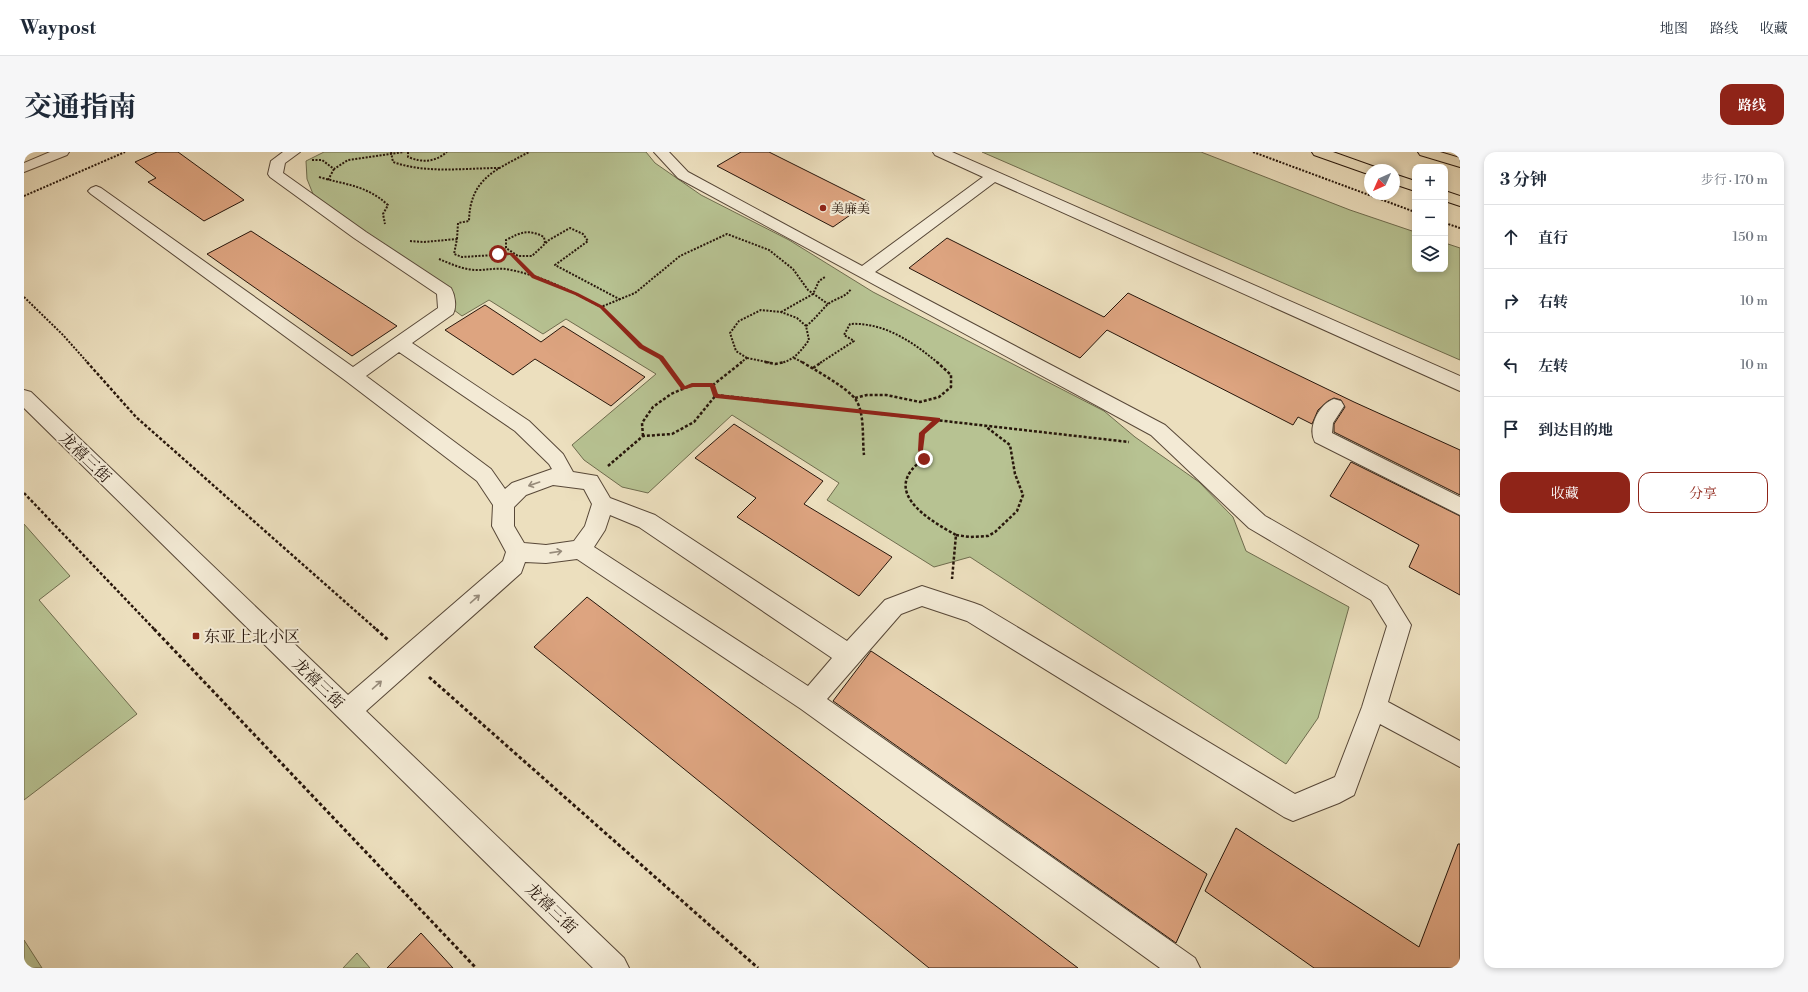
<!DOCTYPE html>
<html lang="zh">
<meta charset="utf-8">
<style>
:root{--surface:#fff;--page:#f6f6f7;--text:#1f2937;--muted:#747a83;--line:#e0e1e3;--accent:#8f2418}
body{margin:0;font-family:"Libre Bodoni","Noto Serif SC",serif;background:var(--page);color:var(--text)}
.controls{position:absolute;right:12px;top:12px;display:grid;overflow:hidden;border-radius:8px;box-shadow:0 2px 6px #0003}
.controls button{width:36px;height:36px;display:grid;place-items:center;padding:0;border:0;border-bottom:1px solid var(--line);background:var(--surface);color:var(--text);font:20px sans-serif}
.compass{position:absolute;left:1340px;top:12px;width:36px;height:36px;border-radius:50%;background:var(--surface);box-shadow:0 2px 6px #0003;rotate:225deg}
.stop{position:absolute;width:12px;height:12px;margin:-9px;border:3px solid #8f2418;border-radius:50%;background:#fff}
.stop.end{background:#8f2418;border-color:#fff;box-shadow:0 1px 4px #0008}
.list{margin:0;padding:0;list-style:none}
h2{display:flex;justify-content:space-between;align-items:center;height:52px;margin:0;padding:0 16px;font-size:17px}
h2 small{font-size:13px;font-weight:400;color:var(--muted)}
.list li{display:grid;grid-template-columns:26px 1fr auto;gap:12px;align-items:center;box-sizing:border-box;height:64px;padding:0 16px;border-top:1px solid var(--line)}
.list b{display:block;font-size:15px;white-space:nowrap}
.list em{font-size:13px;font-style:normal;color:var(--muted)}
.actions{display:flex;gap:8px;padding:12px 16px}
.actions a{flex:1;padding:9px 0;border:1px solid var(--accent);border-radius:12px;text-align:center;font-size:14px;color:var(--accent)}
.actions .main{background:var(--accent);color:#fff}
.icon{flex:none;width:22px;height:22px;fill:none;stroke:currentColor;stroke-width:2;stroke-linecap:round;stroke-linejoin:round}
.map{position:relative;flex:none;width:1436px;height:816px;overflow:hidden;border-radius:12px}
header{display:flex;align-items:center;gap:24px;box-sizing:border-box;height:56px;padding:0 20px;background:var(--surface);border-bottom:1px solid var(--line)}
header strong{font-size:19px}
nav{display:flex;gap:22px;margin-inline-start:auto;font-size:14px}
.intro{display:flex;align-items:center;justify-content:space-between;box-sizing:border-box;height:96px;padding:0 24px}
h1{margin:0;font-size:28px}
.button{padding:10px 18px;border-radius:12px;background:var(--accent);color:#fff;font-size:14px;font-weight:700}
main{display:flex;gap:24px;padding:0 24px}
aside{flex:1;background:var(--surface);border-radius:12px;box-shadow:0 2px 6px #0003}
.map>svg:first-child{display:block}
</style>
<header>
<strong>Waypost</strong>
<nav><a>地图</a><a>路线</a><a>收藏</a></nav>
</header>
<div class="intro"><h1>交通指南</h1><a class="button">路线</a></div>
<main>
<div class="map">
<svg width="1436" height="816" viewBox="0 0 1436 816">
<rect width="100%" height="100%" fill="#ecdfbe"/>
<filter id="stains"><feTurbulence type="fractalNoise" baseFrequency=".005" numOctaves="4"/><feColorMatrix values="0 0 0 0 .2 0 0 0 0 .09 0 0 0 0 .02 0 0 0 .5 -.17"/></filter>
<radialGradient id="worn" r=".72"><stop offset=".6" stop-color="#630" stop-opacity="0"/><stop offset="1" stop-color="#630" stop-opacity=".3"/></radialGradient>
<g fill="#b7c292" stroke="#6f6c4e">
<polygon points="300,0 622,0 631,11 677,43 765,88 849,140 1080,259 1111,285 1175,330 1209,365 1222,399 1325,455 1294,566 1262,612 946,405 910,415 803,348 815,331 708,263 624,341 598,335 560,308 548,293 632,222 542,167 519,182 465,148 438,164 426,155 426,140 325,69 289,42 283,27 282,9"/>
<polygon points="958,0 1177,0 1326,58 1391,80 1391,117 1421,117 1421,91 1436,96 1436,208"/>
<polygon points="0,372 46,424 15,448 113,562 0,648"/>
<polygon points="0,788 18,816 0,816"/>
<polygon points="333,801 346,816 319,816"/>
</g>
<g fill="#dda480" stroke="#27160b">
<polygon points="133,0 154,0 220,48 180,69 124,30 132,26 111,10"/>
<polygon points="717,0 745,0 845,50 809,75 693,14"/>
<polygon points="227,79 373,174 328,204 183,102"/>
<polygon points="923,86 1080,165 1104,141 1330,250 1436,298 1436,343 1310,280 1310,272 1321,255 1317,248 1310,246 1304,249 1294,258 1288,272 1274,265 1269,273 1083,178 1056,206 885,116"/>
<polygon points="461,153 517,190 539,174 621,225 587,254 511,207 489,223 421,178"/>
<polygon points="710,272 799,329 780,352 868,405 835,444 713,365 732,346 671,306"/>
<polygon points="1327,310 1436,364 1436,443 1385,415 1395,393 1306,344"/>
<polygon points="563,445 1054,816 905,816 510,495"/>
<polygon points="847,499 1183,722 1152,791 809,549"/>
<polygon points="1212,676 1395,795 1434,692 1436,692 1436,816 1290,816 1181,739"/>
<polygon points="397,781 429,816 363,816"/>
</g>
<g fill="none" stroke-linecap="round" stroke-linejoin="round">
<g stroke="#584838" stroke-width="2">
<g id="minor">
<polygon points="26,0 45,0 43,3 0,20 0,11"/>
<path d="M259 0H276L261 11 259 21 342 80 427 136C431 143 433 155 429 162L388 191 505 269 539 302 549 320 573 324 586 346 631 363 823 489 861 448 898 434 950 451 958 454 1271 642 1311 625 1338 555 1363 474 1347 448 1225 376 1127 283 654 26 630 0H645L664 20 838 114 959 25 911 3 909 0H928L1436 224V239L971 30 851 120 1141 273 1241 364 1363 434 1387 473 1364 550 1436 589V615L1356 572 1330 643 1315 651 1269 669 1260 665 943 469 898 454 877 462 803 547 1171 806 1176 816H1136L777 557 553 407 522 411 501 410 497 421 342 559 600 806 605 816H569L0 256V238L7 240 324 543 479 409 482 400 468 374 469 353 453 329 322 229 67 42 64 39 67 36 72 34 77 36 329 215 414 156 413 142 330 86 246 25 244 22 247 9ZM375 200 491 279 525 312 528 317 488 331 481 337 467 317 342 224ZM529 333 560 337 568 352 561 374 550 389 522 393 500 391 490 374V355L502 343ZM586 363 615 375 808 506 784 534 570 395 581 378Z"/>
<path d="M1310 247 1317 249 1320 254 1309 271 1308 281 1436 345V363L1291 290C1283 276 1295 252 1310 247Z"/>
</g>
</g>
<g stroke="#27160b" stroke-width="2">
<g id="major">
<polygon points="1288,0 1309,0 1351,15 1353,18 1346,18 1346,22 1341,21 1290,3"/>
<polygon points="1394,0 1416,0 1436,6 1436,15 1396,3"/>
<polygon points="1370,22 1391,29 1391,39 1370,32"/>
<polygon points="1421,39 1436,44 1436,54 1421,49"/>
</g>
</g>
<g stroke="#27160b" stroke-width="2" stroke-dasharray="2 1.5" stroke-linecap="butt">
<path d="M367 0 369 10C403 22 440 16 476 16"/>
<path d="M384 0V5C399 11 411 10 423 0"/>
<polyline points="1229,0 1391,60"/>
<polyline points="288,8 298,8 310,17 324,8 380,0"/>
<path d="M295 25C322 33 342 33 364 53L359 62 361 72"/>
<polyline points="304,28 310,17"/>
<polyline points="0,44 101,0"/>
<polyline points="1421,71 1436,76"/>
<path d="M433 87 434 71 445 69C446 26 472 18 505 0"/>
<polyline points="386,89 400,90 433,87 430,102 438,105 487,102 508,123"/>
<path d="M521 91 520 85C505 77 497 80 482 88V96L494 104H508L525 88 546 76 559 82 564 89 531 113 597 148"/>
<path d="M415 107C427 112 440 118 453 118 465 118 475 115 487 118 518 124 549 140 577 155"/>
<polyline points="0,145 39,183 64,211"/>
<polyline points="757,160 789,142 795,129 801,125"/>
<path d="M782 174C790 168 796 160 803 153 811 146 821 146 827 137"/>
<polyline points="723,206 748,211"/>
<path d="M723 206 712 199 706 181 715 169 737 158 757 160 773 166 782 174 785 188C777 199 770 208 757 211"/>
<polyline points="770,206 780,211"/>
<polyline points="641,211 637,206 617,194 577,155 611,141 656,104 703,82 745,98 769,117 784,138 804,152"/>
<polyline points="716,211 723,206"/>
<path d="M796 211 830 189 820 183 826 172C860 170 889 190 914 211"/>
</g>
<g stroke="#27160b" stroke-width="2.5" stroke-dasharray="3 2" stroke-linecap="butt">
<polyline points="63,210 112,265 353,478"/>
<polyline points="640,210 660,236"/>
<polyline points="741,210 751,212 761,210"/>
<path d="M778 210C791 218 824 236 832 248 841 262 838 286 840 303"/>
<polyline points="789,216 798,210"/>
<polyline points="692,243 1105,290"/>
<polyline points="831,246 843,243 862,243 896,250 915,245 927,235 927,223 913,210"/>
<path d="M913 268 898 281 897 298 900 307C855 338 903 367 932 383L928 427"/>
<polyline points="619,284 618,271 629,255 647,242 668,233 689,233"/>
<polyline points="584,314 619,284 648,282 670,270 692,243 689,233 718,210"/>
<polyline points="0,341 131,478"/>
<polyline points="932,383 946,385 964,384 971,380 993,359 999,343 991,322 986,293 961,274"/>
</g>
<g stroke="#27160b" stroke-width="3" stroke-dasharray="3.5 2.5" stroke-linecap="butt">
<polyline points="130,477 452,816"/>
<polyline points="352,477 364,488"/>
<polyline points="405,525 734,816"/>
</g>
<use href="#minor" fill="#f3ead5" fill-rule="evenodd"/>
<use href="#major" fill="#ecdfbe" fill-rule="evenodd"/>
</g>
<defs><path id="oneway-shaft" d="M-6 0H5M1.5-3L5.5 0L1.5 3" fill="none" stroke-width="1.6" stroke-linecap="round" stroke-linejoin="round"/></defs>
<g stroke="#978b7a">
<use href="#oneway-shaft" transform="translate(510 332) rotate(161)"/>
<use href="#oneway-shaft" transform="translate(532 400) rotate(-8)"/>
<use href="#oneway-shaft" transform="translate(451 447) rotate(-41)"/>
<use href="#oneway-shaft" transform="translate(353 533) rotate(-41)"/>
</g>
<polygon fill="#8f2418" points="474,100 489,101 511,123 554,141 579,154 619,193 639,204 661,234 668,231 688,231 691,233 694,242 916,266 916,269 901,282 899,298 903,307 902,309 898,309 894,298 895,281 908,269 692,246 689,244 686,235 669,235 658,238 635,207 615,196 576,156 551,143 508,126 486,103 472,103"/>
<g fill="#8f2418" stroke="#f3ead5" stroke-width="1.5">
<circle cx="799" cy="56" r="4"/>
<rect x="168" y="480" width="8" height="8" rx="2"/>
</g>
<g text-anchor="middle" stroke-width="4" stroke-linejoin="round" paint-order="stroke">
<g font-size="13" fill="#27160b" stroke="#f3ead5" text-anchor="start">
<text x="807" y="61">美廉美</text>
</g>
<g font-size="16" fill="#27160b" stroke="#f3ead5">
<text transform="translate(62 305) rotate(44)" y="6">龙禧三街</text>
<text transform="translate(295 531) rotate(44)" y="6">龙禧三街</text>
<text transform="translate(528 756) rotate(44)" y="6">龙禧三街</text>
</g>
<g font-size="16" fill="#27160b" stroke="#f3ead5" text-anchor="start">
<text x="180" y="490">东亚上北小区</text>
</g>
</g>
<rect width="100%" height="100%" filter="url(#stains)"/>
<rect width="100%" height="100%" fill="url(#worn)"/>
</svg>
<div class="controls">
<button>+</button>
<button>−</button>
<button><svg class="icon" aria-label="layers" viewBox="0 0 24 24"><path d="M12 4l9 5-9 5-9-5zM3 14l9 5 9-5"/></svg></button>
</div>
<svg class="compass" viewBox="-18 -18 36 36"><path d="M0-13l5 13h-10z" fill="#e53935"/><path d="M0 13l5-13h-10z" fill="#747a83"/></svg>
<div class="stop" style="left:474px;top:102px"></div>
<div class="stop end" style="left:900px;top:307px"></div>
</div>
<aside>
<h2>3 分钟<small>步行 · 170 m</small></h2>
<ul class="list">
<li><svg class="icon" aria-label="ahead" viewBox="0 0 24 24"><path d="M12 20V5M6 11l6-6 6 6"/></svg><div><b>直行</b></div><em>150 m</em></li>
<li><svg class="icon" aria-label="right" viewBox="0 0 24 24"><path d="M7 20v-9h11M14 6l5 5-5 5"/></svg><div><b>右转</b></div><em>10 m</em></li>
<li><svg class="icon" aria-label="left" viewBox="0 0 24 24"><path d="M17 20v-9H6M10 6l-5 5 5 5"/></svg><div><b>左转</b></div><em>10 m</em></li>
<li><svg class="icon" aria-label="arrive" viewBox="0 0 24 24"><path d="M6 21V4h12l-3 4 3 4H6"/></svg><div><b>到达目的地</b></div></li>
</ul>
<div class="actions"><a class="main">收藏</a><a>分享</a></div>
</aside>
</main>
